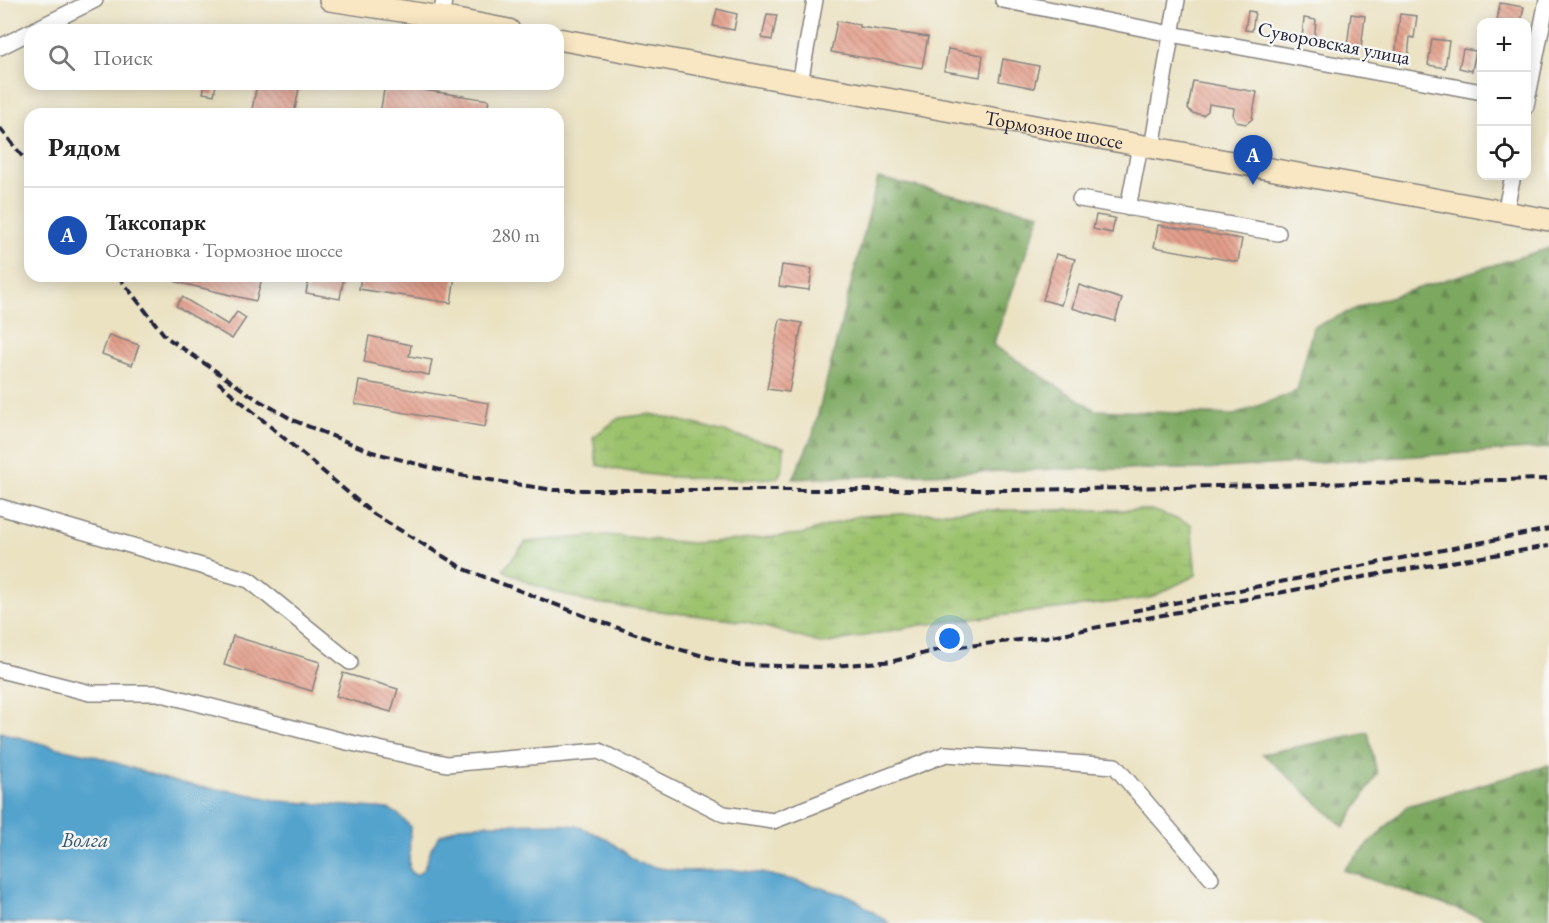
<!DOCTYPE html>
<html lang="ru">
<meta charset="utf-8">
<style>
:root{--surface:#fff;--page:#f6f6f6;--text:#222;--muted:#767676;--line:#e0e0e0;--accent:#d1495b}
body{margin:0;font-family:"EB Garamond",serif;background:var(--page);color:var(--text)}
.controls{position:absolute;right:18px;top:18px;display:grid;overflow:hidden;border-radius:12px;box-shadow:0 3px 15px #0003}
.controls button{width:54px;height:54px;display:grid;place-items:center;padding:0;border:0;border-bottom:2px solid var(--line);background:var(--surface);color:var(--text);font:30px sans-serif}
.you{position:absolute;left:950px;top:639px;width:21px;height:21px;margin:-15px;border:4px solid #fff;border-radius:50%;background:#1a73e8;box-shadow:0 0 0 9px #1a73e833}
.badge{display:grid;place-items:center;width:39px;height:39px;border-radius:50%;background:var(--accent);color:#fff;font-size:20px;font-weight:700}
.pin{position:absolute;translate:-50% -50px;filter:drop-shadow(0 2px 3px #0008)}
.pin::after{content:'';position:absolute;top:32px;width:21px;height:18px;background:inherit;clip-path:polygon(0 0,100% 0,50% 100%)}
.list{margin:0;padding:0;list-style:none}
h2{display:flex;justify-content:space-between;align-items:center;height:78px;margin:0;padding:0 24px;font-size:26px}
h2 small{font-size:20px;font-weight:400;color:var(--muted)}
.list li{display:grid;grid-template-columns:39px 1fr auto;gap:18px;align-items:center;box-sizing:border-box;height:96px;padding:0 24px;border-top:2px solid var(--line)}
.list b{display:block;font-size:22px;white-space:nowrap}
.list p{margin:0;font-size:20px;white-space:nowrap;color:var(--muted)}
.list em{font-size:20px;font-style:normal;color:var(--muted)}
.icon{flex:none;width:33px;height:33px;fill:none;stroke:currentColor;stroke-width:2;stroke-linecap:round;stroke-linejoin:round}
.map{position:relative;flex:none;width:1549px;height:923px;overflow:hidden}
.search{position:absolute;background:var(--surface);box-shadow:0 3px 15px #0003;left:24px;top:24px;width:540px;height:66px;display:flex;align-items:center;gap:15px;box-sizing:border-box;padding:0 21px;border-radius:18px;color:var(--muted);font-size:22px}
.panel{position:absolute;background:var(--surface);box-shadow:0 3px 15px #0003;left:24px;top:108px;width:540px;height:174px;border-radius:18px}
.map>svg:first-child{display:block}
</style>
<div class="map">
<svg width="1549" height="923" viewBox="0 0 1549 923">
<defs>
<pattern id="forest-firs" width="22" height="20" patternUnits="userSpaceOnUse" patternTransform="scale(1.5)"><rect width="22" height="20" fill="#7da860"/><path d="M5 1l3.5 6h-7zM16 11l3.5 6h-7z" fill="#668850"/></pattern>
<pattern id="wetland-marsh" width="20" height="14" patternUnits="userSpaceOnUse" patternTransform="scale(1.5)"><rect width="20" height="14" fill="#9cc26d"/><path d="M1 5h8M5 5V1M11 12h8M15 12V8" fill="none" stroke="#86a65f"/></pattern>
<pattern id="building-back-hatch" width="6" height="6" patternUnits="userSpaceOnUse" patternTransform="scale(1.5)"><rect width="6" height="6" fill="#e49e8a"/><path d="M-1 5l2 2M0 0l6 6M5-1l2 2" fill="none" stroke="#b88072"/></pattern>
</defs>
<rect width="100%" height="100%" fill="#f6f6f2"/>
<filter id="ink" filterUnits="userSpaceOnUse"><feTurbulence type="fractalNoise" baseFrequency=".0167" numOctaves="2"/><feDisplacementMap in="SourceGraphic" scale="12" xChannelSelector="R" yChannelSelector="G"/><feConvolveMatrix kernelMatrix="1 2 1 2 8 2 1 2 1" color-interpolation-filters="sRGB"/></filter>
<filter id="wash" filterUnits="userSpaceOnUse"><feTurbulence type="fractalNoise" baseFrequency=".008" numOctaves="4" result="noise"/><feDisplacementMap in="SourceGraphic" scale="24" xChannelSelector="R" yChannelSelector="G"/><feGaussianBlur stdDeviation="1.35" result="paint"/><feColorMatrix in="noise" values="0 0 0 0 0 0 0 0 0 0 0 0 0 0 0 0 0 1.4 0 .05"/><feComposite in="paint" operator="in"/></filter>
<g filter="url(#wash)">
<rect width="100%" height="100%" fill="#ebe2c2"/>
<g fill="url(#forest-firs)" stroke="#50654e" stroke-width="1.5">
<polygon points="878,178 1040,214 993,345 1095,410 1234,415 1297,391 1313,327 1367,304 1549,248 1549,448 1205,469 1059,469 793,479 813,434"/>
<polygon points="1368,732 1377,774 1344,827 1263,754"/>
<polygon points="1549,765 1549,923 1519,923 1485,919 1343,870 1407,806"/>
</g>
<g fill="url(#wetland-marsh)" stroke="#5f7254" stroke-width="1.5">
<path d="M651 414C696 423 739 437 784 447L783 469 777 478C717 480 655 480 597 465L593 437 619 418Z"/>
<polygon points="988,510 1152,510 1191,524 1196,575 1150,598 921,625 823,644 748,622 587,602 534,585 503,570 526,542 607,535 691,543 740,540 802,534 858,516"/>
</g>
<polygon fill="#52a3cd" stroke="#3a6284" stroke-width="1.5" points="0,732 54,747 92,755 169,780 200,787 233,791 280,801 389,809 398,814 410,826 409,868 413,874 417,875 424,869 432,847 440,835 461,826 490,824 551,823 577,826 589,831 605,838 639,863 660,868 680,871 735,870 761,873 793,880 850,896 889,923 0,923"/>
<g id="blocks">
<g fill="url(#building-back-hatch)">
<polygon points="1500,3 1524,7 1521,22 1497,21"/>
<polygon points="717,9 737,14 734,30 713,26"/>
<polygon points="1248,11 1255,12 1252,31 1245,30"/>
<polygon points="767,14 777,15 772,40 762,38"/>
<polygon points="1351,14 1365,16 1361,49 1347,47"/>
<polygon points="1400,14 1417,16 1414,38 1410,37 1408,58 1395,56"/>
<polygon points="1304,18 1316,20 1314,41 1302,39"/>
<polygon points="837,21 860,25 860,27 928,37 922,68 831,52"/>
<polygon points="1432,39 1449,41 1445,68 1428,65"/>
<polygon points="948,49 983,55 980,77 944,71"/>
<polygon points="1463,49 1476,51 1472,71 1459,68"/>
<polygon points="1003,59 1039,66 1034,88 999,81"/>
<polygon points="1193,81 1257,92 1252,119 1246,124 1237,122 1233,116 1234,108 1209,104 1208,111 1203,115 1192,113 1188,108"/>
<polygon points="205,84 216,84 214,95 203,93"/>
<polygon points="257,84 300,84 294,114 251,114"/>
<polygon points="385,84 489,100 486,114 380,114"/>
<polygon points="1096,215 1115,218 1112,233 1093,229"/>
<polygon points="1158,225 1242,239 1238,262 1154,247"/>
<polygon points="1056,254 1075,259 1061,305 1043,300"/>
<polygon points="782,265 812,269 809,290 779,286"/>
<polygon points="177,276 255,276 262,278 256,301 176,282"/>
<polygon points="309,276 344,276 340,299 306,293"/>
<polygon points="361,276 455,276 451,303 359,289"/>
<polygon points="1079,285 1122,299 1115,321 1072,308"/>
<polygon points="182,297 228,325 237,312 246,318 232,339 176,306"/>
<polygon points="780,319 802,323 789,392 767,389"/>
<polygon points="109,335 139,345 132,365 102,354"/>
<polygon points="369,336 411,345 409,356 432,360 429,375 364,362"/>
<polygon points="359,381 489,403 485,427 355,404"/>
<polygon points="233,636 320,662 312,691 224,665"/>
<polygon points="343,673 398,689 391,712 336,696"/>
</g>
</g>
</g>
<g filter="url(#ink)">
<use href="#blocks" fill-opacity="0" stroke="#86827e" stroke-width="1.5"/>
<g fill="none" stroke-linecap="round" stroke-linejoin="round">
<g stroke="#86827e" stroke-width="18">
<g id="street">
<polyline points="1003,0 1171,34 1482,92"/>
<polyline points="441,17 444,0"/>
<polyline points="34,30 95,0"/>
<polyline points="0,47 30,32"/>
<polyline points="800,83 815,0"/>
<polyline points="1526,106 1547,0"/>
<polyline points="1152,148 1177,0"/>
<polyline points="1080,199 1278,233"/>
<polyline points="1128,208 1140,146"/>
<polyline points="1505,212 1513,176"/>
<polyline points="0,507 249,580 350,662"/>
<polyline points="0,670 90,693 158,693 347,742 447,764 599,751 724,814 773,821 946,754 1115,766 1211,878"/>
</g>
</g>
<g stroke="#86827e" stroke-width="24">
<g id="secondary">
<polyline points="330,0 441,17 509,30"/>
<path id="s1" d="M558 39 1549 220"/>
</g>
</g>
<use href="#street" stroke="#fff" stroke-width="15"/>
<use href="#secondary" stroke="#f9e7c3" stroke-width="21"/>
<g stroke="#22223b" stroke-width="4" stroke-dasharray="9 4.5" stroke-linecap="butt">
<polyline points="0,128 30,166"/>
<polyline points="118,276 166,337 258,400 295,421 372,452 459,475 553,490 1029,490 1549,479"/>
<polyline points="218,382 372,513 464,569 590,618 678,649 737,665 823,667 894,661 941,649 1046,637 1384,573 1549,546"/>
<polyline points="1133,611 1549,529"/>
</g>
</g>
</g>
<g text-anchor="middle" stroke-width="5" stroke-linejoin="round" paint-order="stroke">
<g font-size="20" fill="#22223b" stroke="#f6f6f2">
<text transform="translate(1334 43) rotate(11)" y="7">Суворовская улица</text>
<text dy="7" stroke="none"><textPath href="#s1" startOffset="504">Тормозное шоссе</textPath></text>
</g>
<g font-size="21" font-style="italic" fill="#355675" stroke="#f6f6f2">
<text x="85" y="847">Волга</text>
</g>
</g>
</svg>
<div class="controls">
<button>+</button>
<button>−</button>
<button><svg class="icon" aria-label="locate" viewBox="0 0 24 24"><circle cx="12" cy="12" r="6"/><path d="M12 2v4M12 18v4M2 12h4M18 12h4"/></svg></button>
</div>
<div class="you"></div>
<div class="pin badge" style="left:1253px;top:185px;background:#1a4fb4">A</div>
<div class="search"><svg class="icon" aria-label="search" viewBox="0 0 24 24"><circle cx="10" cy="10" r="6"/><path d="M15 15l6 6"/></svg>Поиск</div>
<section class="panel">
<h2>Рядом<small></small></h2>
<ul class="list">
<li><span class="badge" style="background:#1a4fb4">A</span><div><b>Таксопарк</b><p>Остановка · Тормозное шоссе</p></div><em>280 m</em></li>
</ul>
</section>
</div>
